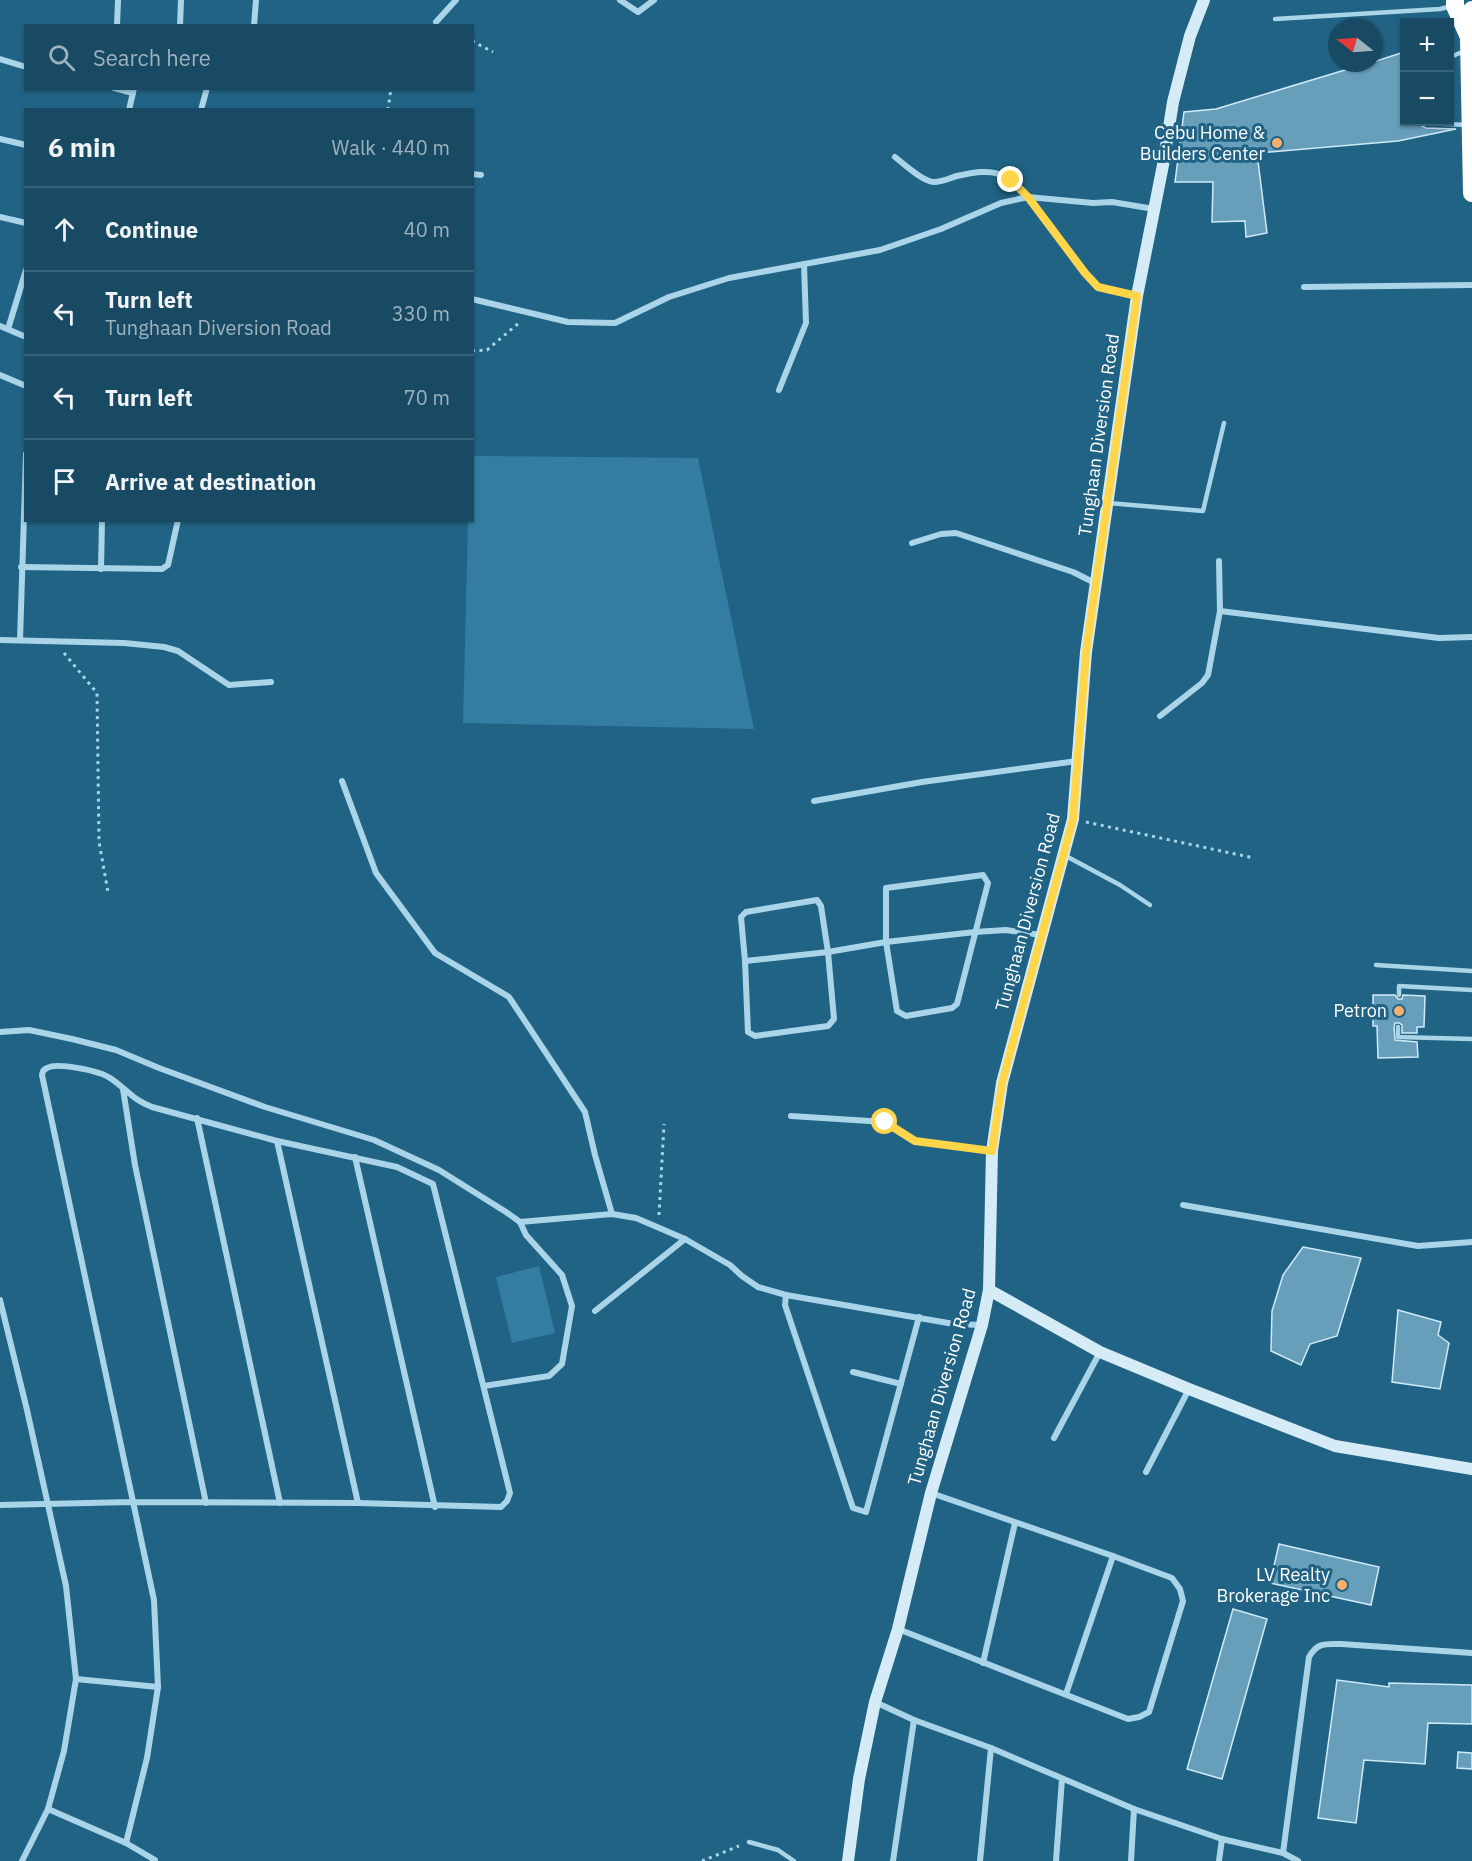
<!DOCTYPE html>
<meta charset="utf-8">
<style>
:root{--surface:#194a64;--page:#22516a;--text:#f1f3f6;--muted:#9fb3bf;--line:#376278}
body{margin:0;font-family:"IBM Plex Sans",sans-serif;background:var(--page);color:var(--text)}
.controls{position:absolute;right:18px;top:18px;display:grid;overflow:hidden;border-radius:0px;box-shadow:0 2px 4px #0004}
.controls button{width:54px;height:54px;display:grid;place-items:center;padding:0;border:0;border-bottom:2px solid var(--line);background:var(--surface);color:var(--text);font:30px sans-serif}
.compass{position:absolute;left:1328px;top:18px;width:54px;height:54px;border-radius:50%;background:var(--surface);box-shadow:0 2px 4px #0004;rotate:287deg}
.stop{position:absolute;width:18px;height:18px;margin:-14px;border:4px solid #ffd54a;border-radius:50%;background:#fff}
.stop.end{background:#ffd54a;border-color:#fff;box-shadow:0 2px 6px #0008}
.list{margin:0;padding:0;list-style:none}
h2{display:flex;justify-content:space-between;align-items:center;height:78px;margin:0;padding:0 24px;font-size:26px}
h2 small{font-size:20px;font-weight:400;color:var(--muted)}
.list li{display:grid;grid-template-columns:39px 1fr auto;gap:18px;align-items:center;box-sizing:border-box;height:84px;padding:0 24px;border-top:2px solid var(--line)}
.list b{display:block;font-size:22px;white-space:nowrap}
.list p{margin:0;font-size:20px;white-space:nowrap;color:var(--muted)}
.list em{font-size:20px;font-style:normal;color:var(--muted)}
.icon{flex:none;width:33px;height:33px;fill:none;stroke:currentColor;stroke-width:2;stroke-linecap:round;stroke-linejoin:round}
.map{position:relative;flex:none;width:1472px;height:1861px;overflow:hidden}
.search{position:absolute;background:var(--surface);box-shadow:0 2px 4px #0004;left:24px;top:24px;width:450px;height:66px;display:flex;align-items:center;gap:15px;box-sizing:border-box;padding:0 21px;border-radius:0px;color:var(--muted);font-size:22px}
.panel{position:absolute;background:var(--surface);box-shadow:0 2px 4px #0004;left:24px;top:108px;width:450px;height:414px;border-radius:0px}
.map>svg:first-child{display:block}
</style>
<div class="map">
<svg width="1472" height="1861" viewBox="0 0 1472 1861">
<rect width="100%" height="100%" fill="#216385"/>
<g fill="#327da1">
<polygon points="473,456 698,458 754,729 463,723 468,521 472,520"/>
<polygon points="539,1266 555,1333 512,1343 496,1277"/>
</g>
<g fill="#679fbb" stroke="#cfeaf7" stroke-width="1.5">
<polygon points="1404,52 1404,122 1422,122 1422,126 1426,128 1456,129 1398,141 1257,153 1267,233 1246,237 1245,221 1212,222 1213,182 1175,182 1184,112 1216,109 1368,63 1373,63 1373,62"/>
<polygon points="1373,995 1395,995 1398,999 1402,999 1403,995 1425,996 1424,1027 1417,1027 1417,1033 1402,1033 1402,1025 1399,1023 1395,1023 1394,1027 1395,1040 1417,1042 1418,1057 1378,1058 1377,1026 1373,1026"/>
<polygon points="1303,1247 1361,1258 1337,1336 1310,1344 1301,1365 1271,1351 1272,1311 1283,1275"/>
<polygon points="1398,1310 1441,1322 1438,1335 1449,1343 1440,1389 1392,1382"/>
<polygon points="1279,1544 1379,1567 1371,1605 1270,1583"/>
<polygon points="1233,1609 1267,1619 1222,1779 1187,1769"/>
<polygon points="1337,1680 1389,1687 1389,1683 1472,1685 1472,1724 1428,1723 1425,1764 1364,1760 1356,1823 1318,1818"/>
<polygon points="1458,1752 1472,1753 1472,1769 1457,1768"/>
</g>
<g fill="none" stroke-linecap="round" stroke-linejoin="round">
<g stroke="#aad5e9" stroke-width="3" stroke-dasharray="3 4.5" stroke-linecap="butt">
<polyline points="472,41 493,52"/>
<polyline points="388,110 391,88"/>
<polyline points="1037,209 1085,273 1098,287 1124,293"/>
<polyline points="472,351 487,350 520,322"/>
<polyline points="64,653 97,693 99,842 108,892"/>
<polyline points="1086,822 1254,858"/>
<polyline points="659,1215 664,1124"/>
<polyline points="702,1861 739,1846"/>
</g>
<g stroke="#aad5e9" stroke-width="4.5">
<polyline points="1275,19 1440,9 1452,6"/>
<polyline points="1450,57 1465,51"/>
<polyline points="1426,122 1426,123 1467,125"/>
<polyline points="1108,503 1203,511 1224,423"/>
<polyline points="1064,855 1120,885 1150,905"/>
<polyline points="1376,965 1472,971"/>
<polyline points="1399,995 1399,986 1472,990"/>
<polyline points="1398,1027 1398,1037 1472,1039"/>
<polyline points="749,1842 778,1850 794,1861"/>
</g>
<g stroke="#aad5e9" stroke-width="6">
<polyline points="620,0 638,12 654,0"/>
<polyline points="436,22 456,0"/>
<polyline points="117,26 118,0"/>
<polyline points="180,26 181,0"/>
<polyline points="254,26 256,0"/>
<polyline points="0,59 26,67"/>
<polyline points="114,88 133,93"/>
<polyline points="129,110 134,88"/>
<polyline points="201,110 207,88"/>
<polyline points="0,139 26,145"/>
<path d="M895 157C904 164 923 182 934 182 942 182 950 178 957 176 995 168 1001 170 1028 197"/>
<polyline points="472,174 481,175"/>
<polyline points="0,217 26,223"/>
<polyline points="1304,287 1472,285"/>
<polyline points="472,299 568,322 615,323 669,297 729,278 880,250 941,229 1001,203 1028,197 1093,203 1112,202 1154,209"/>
<polyline points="0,326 26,337"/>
<polyline points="8,329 26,270"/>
<polyline points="0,375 26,386"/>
<polyline points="779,390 806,323 804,264"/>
<polyline points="912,543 941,534 956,533 1073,572 1095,583"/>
<polyline points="21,567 162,569 168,565 178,520"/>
<polyline points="101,569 102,520"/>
<polyline points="1220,611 1439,638 1472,637"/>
<polyline points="0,640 124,643 164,647 178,651 229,685 271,682"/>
<polyline points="20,640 26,454"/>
<polyline points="1160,716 1202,683 1208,675 1220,611 1219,561"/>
<polyline points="342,781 376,873 435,953 509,997 585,1112 595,1155 612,1214"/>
<polyline points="814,801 922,782 1077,761"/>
<polygon points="983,875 988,883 957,1004 952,1008 906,1016 897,1011 886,942 886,888"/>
<polygon points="817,900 821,906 828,952 834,1019 828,1026 755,1036 748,1032 745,961 741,917 746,912"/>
<polyline points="745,961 828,952 886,942 975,932 1006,930 1041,935"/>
<polyline points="0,1032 29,1030 72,1039 116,1050 159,1068 265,1107 374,1140 439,1170 506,1212 520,1222 612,1214 636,1218 685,1239 730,1265 742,1276 758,1287 786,1295 954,1324 981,1325"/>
<polyline points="123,1089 135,1165 206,1503"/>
<polyline points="791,1116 885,1122 915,1141 991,1151"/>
<polyline points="197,1118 280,1503"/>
<polyline points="277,1141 358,1503"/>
<polyline points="355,1157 435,1507"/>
<polyline points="1183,1205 1418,1246 1472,1242"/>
<polyline points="786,1295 785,1305 853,1508 866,1512 919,1317"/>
<polyline points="0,1300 27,1410 66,1586 76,1679 64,1751 48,1809 22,1861"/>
<polyline points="595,1311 685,1239"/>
<polyline points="853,1372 901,1384"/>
<polyline points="484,1386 549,1376 562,1364 572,1306 562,1275 526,1235 520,1222"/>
<polyline points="1054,1438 1100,1352"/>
<polyline points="1146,1472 1189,1389"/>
<path d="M0 1505 132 1502 358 1503 501 1507 507 1501 510 1493 433 1184 397 1167 277 1141 152 1107C131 1099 127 1089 110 1078 100 1071 57 1062 47 1068 43 1070 43 1071 42 1075L154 1600 158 1687 147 1758 126 1843"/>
<polyline points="898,1629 1128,1719 1139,1717 1149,1712 1183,1601 1180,1589 1172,1578 1113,1556 931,1493"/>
<polyline points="983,1663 1015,1523"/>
<polyline points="76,1679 158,1687"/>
<polyline points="1066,1694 1113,1556"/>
<polyline points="875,1702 914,1720 991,1748 1134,1809 1222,1839 1283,1853 1298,1861"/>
<polyline points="48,1809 126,1843 155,1860"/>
<path d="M1283 1853 1309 1657C1318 1642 1325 1644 1341 1644L1472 1653"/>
<polyline points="893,1861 914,1720"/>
<polyline points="980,1861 991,1748"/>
<polyline points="1056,1861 1062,1779"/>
<polyline points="1131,1861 1134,1809"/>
<polyline points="1219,1861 1222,1839"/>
</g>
<g stroke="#d5ecf7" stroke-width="12">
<polyline points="989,1290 1100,1352 1189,1389 1335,1446 1472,1469"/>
<polyline points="848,1861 859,1779 875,1702 898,1629 931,1493 982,1325 989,1290 992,1151 1002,1083 1073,819 1086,652 1137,296 1163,165 1173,102 1190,36 1204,0"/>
</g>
<g stroke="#fff" stroke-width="18">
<polyline points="1455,0 1455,6 1469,37"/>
<polyline points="1472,10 1469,39 1472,193"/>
</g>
</g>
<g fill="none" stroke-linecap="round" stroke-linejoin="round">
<polyline stroke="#ffd54a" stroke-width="8" points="885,1122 915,1141 992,1151 1002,1083 1073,819 1086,652 1137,296 1098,287 1085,273 1028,197 1011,180"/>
</g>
<g fill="#f6af6c" stroke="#216385" stroke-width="2">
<circle cx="1277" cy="143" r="6"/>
<circle cx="1399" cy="1011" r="6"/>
<circle cx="1342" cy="1585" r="6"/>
</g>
<g text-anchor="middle" stroke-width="6" stroke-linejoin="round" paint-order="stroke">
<g font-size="18" fill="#fff" stroke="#216385" text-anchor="end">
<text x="1265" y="139">Cebu Home &amp;<tspan x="1265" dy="21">Builders Center</tspan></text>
<text x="1387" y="1017">Petron</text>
<text x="1330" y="1581">LV Realty<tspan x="1330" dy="21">Brokerage Inc</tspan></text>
</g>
<g font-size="18" fill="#fff" stroke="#216385">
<text transform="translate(1099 435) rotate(-82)" y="6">Tunghaan Diversion Road</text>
<text transform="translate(1028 912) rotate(-75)" y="6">Tunghaan Diversion Road</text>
<text transform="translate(942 1387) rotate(-74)" y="6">Tunghaan Diversion Road</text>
</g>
</g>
</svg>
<div class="controls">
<button>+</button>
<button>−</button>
</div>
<svg class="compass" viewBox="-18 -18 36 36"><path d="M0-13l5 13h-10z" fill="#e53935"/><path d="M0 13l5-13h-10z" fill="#9fb3bf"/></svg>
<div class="stop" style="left:885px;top:1122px"></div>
<div class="stop end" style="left:1011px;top:180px"></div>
<div class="search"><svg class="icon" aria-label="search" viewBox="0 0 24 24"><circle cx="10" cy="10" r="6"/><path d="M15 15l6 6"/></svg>Search here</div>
<section class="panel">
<h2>6 min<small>Walk · 440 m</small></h2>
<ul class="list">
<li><svg class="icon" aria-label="ahead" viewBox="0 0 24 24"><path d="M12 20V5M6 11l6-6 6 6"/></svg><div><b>Continue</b></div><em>40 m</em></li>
<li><svg class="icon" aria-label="left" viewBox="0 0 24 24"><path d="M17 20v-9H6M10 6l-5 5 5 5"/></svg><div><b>Turn left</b><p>Tunghaan Diversion Road</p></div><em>330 m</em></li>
<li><svg class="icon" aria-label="left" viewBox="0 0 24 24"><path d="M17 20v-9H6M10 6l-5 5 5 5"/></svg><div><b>Turn left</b></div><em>70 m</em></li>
<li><svg class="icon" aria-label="arrive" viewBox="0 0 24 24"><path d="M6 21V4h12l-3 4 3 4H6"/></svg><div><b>Arrive at destination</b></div></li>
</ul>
</section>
</div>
